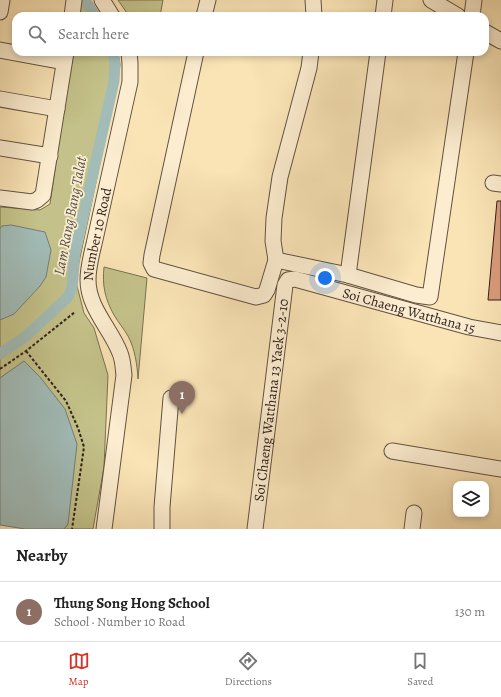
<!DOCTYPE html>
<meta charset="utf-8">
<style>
:root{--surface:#fff;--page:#f2f2f2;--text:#222;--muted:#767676;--line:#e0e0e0;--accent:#d93025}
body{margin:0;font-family:Alegreya,serif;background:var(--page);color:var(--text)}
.controls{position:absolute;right:12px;bottom:12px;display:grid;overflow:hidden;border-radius:8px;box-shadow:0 2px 6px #0003}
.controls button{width:36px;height:36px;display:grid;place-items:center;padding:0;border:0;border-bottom:1px solid var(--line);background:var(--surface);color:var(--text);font:20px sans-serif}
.you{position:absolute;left:325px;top:278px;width:14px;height:14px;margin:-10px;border:3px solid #fff;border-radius:50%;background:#1a73e8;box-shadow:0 0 0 6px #1a73e833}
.badge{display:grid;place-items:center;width:26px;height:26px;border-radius:50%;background:var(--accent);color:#fff;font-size:13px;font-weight:700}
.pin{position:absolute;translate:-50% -33px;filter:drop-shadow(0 1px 2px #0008)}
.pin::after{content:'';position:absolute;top:21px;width:14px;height:12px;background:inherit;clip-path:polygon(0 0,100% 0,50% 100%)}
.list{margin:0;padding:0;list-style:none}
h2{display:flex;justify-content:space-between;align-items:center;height:52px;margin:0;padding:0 16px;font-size:17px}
h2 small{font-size:13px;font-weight:400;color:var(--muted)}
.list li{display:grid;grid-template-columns:26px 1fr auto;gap:12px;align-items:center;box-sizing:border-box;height:60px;padding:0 16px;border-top:1px solid var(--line)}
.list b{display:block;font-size:15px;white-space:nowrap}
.list p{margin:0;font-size:13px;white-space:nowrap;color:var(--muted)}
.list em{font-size:13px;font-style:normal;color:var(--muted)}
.icon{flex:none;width:22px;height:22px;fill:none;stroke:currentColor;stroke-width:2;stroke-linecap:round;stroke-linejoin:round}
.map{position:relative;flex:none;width:501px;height:529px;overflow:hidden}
.search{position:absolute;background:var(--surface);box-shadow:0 2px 6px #0003;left:12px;right:12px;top:12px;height:44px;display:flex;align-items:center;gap:10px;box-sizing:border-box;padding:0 14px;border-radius:12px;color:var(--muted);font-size:15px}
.sheet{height:112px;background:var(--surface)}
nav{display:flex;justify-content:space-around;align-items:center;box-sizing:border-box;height:56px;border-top:1px solid var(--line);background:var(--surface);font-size:11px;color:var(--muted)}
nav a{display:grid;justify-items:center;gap:2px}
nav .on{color:var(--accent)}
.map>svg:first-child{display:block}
</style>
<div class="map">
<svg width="501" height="529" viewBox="0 0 501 529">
<rect width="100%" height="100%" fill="#fae4b6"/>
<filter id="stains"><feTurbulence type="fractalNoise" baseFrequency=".005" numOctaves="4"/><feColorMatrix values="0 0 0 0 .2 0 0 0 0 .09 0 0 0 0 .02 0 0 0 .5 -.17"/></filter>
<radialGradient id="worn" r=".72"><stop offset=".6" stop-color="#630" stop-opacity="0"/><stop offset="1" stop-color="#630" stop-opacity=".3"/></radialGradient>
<g fill="#c4c28a" stroke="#797253">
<polygon points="78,0 87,0 98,16 77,16"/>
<polygon points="118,0 163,0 160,16 129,16"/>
<polygon points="72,52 118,52 120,65 118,78 77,272 77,286 84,313 94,328 108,375 104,467 93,529 64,529 68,524 24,362 0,378 0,207 40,210 50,204"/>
<path d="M104 267 147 278 138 379C137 364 135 349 128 336 124 329 118 322 114 315 105 299 102 285 104 267Z"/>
</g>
<g fill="#a2bcb8" stroke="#747e7a">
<polygon points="11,225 45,232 51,250 46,277 40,286 14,314 0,320 0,228 2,226"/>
<polygon points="24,361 40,377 65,409 77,444 68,524 64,529 25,529 0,525 0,378"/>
</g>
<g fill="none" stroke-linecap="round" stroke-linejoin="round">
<g stroke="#a2bcb8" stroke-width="11">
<polyline points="85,0 95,16"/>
<polyline points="0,354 25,337 68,297 72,288 75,253 114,81 115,63 113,52"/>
</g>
</g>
<polygon fill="#da9c7c" stroke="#2e211c" points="497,201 501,201 501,300 488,300"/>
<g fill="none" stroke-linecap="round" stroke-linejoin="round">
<g stroke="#615242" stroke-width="17">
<g id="minor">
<polyline points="102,0 112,16"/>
<polyline points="313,0 314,16"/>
<polyline points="431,0 458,16"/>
<polyline points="0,12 2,0"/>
<polyline points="72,16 74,0"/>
<polyline points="204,16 208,0"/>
<polyline points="383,16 385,0"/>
<polyline points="472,16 474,0"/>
<polyline points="485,32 501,41"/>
<polyline points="0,50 64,62"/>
<polyline points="196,52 152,255 151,263 154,269 256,297 264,295 267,290 276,260 273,241 274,218 280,177 309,68 311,52"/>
<polyline points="0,99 57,109"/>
<polyline points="0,148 50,156"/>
<polyline points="493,183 501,184"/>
<polyline points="0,198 32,202 37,200 43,195 66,52"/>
<polyline points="276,260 348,275 416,295 430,297 466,52"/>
<polyline points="348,275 378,52"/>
<polyline points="392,451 501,469"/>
<path id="s1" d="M104 529 124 375C123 368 123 360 120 353 111 329 88 308 88 280 88 268 91 256 94 244L130 82V63L129 52"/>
<polyline points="162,529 162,507 171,398"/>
<path id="s2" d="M255 529 285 285 288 280 295 279 469 327 501 333"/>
<polyline points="412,529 414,513"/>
</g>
</g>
<g stroke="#2e211c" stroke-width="2" stroke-dasharray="3 2" stroke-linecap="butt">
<polyline points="26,351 66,401 78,428 84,447 72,529"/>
<polyline points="0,369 26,351 75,312"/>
</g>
<use href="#minor" stroke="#fcedd0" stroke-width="15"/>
</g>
<g text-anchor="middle" stroke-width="3.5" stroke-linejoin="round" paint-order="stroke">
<g font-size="14" fill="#2e211c" stroke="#fcedd0">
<text dy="5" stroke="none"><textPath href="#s1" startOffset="305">Number 10 Road</textPath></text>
<text dy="5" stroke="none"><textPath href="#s2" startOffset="377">Soi Chaeng Watthana 15</textPath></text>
<text dy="5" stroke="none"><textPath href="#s2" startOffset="130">Soi Chaeng Watthana 13 Yaek 3-2-10</textPath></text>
</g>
<g font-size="15" font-style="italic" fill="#51504b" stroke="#fcedd0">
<text transform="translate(70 216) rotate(-79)" y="5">Lam Rang Bang Talat</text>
</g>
</g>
<rect width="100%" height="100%" filter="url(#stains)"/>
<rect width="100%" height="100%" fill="url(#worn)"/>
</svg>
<div class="controls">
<button><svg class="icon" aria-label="layers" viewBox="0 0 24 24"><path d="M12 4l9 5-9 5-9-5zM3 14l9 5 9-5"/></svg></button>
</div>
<div class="you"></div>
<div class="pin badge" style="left:182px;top:414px;background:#8d6e63">1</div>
<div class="search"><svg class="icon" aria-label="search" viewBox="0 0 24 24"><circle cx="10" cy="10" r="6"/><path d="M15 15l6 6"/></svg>Search here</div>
</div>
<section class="sheet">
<h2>Nearby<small></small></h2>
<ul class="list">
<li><span class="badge" style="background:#8d6e63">1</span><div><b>Thung Song Hong School</b><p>School · Number 10 Road</p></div><em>130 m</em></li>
</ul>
</section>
<nav>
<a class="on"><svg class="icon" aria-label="map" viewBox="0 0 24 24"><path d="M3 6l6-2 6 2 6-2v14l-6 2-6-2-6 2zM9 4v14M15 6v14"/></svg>Map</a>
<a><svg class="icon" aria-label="directions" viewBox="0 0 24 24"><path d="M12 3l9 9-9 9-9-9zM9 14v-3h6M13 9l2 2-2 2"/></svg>Directions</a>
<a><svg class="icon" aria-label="saved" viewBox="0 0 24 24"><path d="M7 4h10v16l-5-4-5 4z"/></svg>Saved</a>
</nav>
